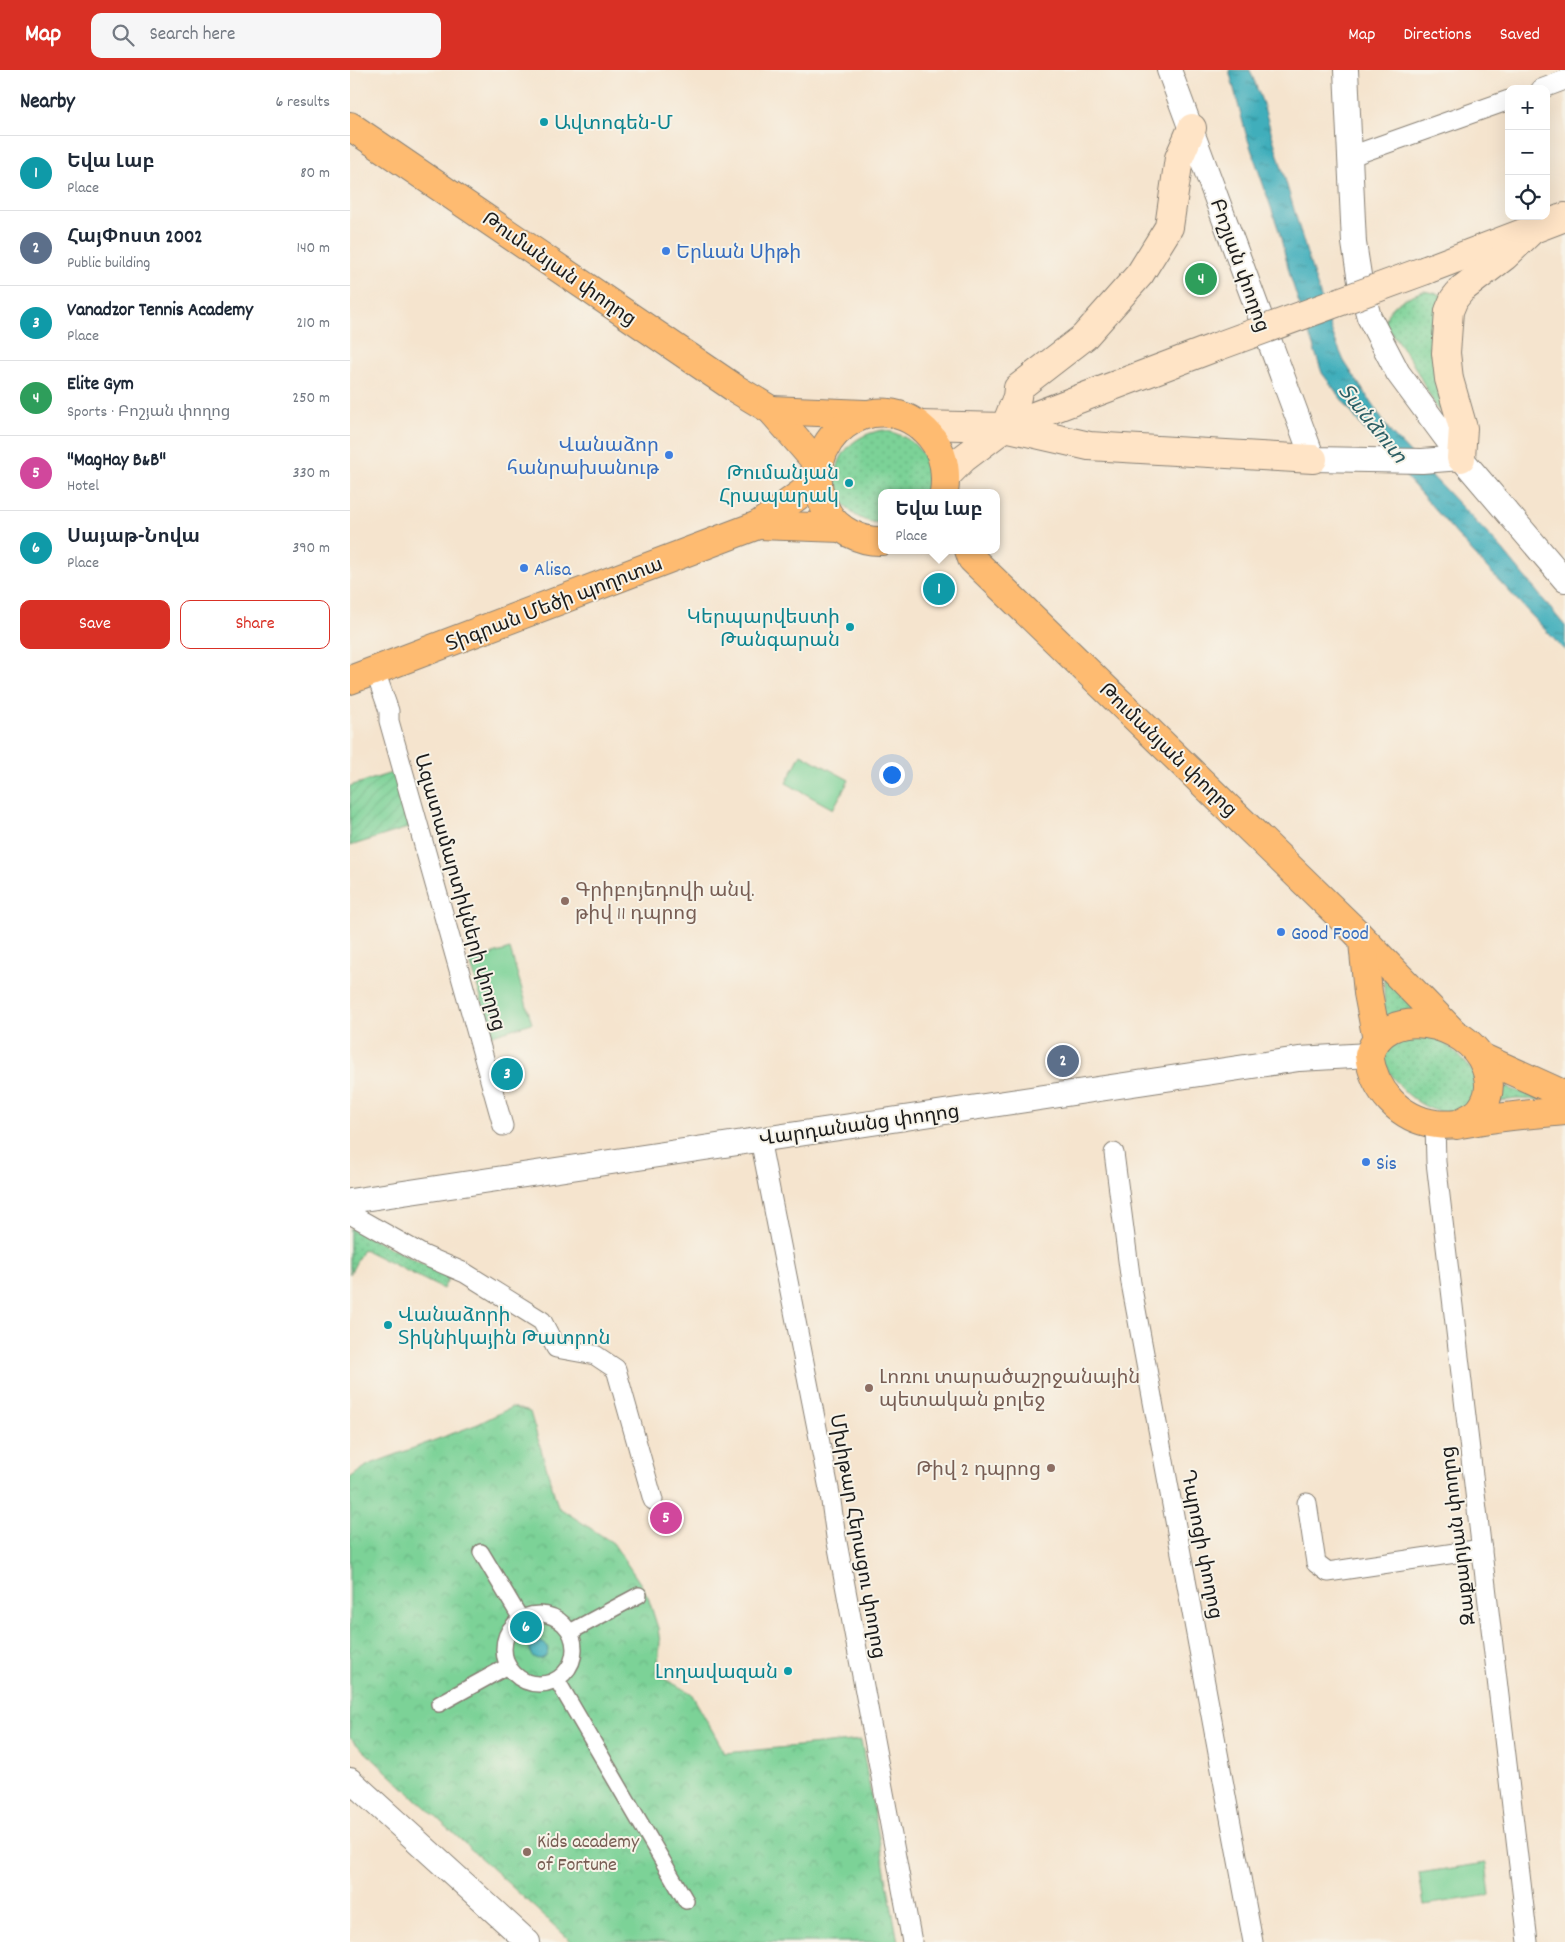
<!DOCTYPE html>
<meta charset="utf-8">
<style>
:root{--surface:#fff;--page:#f6f6f7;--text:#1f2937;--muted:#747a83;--line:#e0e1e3;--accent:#d93025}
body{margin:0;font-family:Dekko,"Noto Sans Armenian",sans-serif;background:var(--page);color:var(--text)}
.controls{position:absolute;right:15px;top:15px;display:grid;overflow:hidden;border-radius:10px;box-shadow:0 5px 20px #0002}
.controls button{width:45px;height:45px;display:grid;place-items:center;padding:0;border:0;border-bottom:1px solid var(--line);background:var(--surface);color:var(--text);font:25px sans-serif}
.you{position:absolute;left:541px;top:704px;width:18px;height:18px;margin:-12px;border:4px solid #fff;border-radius:50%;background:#1a73e8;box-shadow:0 0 0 8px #1a73e833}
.badge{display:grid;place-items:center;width:32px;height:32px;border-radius:50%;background:var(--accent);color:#fff;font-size:16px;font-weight:700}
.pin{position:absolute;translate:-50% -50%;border:2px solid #fff;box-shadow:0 1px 5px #0006}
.popup{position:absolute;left:528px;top:419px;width:122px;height:65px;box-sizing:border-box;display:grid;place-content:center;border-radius:10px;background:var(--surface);filter:drop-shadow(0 1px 4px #0005);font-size:16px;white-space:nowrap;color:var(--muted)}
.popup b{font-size:19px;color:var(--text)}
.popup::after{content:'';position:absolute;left:50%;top:100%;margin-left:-10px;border:10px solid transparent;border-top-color:var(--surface)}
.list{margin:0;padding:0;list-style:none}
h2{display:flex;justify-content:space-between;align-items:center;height:65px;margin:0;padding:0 20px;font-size:21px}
h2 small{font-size:16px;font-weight:400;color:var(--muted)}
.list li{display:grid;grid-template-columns:32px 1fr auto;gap:15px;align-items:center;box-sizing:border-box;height:75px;padding:0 20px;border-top:1px solid var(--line)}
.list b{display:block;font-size:19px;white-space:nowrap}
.list p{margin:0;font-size:16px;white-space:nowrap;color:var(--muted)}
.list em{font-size:16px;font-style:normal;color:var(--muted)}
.actions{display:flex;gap:10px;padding:15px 20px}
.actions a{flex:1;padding:11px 0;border:1px solid var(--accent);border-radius:10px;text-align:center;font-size:18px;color:var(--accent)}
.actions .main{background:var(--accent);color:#fff}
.icon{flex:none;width:28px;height:28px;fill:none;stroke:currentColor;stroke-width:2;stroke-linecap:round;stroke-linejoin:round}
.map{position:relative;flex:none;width:1215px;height:1872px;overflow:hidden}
header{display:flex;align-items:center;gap:30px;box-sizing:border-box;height:70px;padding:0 25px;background:var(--accent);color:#fff}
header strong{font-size:24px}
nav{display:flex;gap:28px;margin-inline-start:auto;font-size:18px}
.search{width:350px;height:45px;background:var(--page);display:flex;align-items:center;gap:12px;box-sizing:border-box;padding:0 18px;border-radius:10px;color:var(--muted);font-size:19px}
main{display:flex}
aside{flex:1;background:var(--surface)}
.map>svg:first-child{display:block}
</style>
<header>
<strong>Map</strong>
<div class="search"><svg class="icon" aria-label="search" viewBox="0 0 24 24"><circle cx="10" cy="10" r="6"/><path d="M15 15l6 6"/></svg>Search here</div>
<nav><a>Map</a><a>Directions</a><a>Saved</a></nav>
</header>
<main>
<aside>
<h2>Nearby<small>6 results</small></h2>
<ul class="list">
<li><span class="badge" style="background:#0f9aa8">1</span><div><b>Եվա Լաբ</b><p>Place</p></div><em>80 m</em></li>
<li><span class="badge" style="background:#5c6f8a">2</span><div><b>ՀայՓոստ 2002</b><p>Public building</p></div><em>140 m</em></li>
<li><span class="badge" style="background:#0f9aa8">3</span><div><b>Vanadzor Tennis Academy</b><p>Place</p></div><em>210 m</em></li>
<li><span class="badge" style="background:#2e9e5b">4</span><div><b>Elite Gym</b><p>Sports · Բոշյան փողոց</p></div><em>250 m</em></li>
<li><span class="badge" style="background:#d1479c">5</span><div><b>&quot;MagHay B&amp;B&quot;</b><p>Hotel</p></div><em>330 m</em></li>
<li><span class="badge" style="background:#0f9aa8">6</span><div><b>Սայաթ-Նովա</b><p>Place</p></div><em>390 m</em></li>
</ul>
<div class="actions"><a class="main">Save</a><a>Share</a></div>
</aside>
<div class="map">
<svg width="1215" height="1872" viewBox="0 0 1215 1872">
<defs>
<pattern id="grass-dots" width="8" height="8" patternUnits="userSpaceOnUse" patternTransform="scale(1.25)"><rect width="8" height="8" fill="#7bd297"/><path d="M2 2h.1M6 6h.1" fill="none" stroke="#6ab482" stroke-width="1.8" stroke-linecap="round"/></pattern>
<pattern id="park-crowns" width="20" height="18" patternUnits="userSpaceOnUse" patternTransform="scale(1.25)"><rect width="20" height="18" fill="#7bd297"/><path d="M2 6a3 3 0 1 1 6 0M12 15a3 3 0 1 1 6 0" fill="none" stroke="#6ab482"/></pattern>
<pattern id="garden-furrows" width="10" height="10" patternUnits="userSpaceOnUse" patternTransform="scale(1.25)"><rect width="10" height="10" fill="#7bd297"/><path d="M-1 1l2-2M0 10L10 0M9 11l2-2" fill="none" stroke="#6ab482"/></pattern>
<pattern id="water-ripples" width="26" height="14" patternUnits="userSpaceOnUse" patternTransform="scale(1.25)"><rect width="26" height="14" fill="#3faebb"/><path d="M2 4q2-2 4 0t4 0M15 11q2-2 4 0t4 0" fill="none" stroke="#348d97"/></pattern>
</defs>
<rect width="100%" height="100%" fill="#f7f3e8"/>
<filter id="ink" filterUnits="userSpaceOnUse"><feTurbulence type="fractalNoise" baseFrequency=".02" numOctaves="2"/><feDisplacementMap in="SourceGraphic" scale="10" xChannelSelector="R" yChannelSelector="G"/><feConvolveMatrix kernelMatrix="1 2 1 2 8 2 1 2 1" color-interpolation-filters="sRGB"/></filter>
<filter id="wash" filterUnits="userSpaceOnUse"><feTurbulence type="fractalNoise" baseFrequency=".0096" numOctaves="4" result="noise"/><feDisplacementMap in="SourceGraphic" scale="20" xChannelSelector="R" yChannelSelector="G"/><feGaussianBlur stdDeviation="1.12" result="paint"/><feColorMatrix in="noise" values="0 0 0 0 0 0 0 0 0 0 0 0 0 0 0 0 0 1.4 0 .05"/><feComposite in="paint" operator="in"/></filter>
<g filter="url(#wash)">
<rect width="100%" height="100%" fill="#f5e4ce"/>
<g fill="url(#grass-dots)" stroke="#4c775a">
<path d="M1074 221 1097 226 1095 343 1087 339 1061 290 1035 254C1036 235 1059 226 1074 221Z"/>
<path d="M533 360C567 367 585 388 575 423H532L531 453C476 452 466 371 533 360Z"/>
<polygon points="1034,907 1074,945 1034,949"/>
<path d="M1047 966C1058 966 1078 964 1087 968 1101 975 1129 1004 1131 1018 1126 1024 1120 1036 1113 1039 1083 1056 1032 1010 1033 980Z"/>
<polygon points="1149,1015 1195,1030 1167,1029 1144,1032"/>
<polygon points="0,1158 99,1207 93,1219 13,1179 0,1204"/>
</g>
<polygon fill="url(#park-crowns)" stroke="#4c775a" points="162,1337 180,1342 208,1437 263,1473 290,1513 298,1527 308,1558 310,1573 307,1605 341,1623 375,1683 511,1670 548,1872 222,1872 0,1668 0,1408 18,1395 128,1354"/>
<polygon fill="url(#garden-furrows)" stroke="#4c775a" points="45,702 61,757 0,776 0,716"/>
<g fill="#7bd297" stroke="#4c775a">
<polygon points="451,684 499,710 483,739 436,713"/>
<polygon points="160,879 182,953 142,965 120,891"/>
<polygon points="1136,1793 1140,1825 1074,1835 1069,1803"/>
</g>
<g fill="url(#water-ripples)" stroke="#2e656c">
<polygon points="879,0 900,0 913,34 958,187 983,265 994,291 1041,363 1152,479 1215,556 1215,581 1125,485 1013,358 972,303 941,209 929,161 896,64"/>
<circle cx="189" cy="1580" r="9"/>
</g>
</g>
<g filter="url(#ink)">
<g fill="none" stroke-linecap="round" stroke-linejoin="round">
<g stroke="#888075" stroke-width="18">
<g id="pedestrian">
<polyline points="131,1482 171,1549"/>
<circle cx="189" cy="1579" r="35"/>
<polyline points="220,1562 289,1525"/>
<polyline points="207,1610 336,1831"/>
<polyline points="89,1634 158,1596"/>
</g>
</g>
<g stroke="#888075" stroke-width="21">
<g id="minor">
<polyline points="1191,19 1215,10"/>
<polyline points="1001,86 1159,30"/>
<polyline points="25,601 39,641 39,651 153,1056"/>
<polyline points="1085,1054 1086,1092 1178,1872"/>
<polyline points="410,1069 480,1424 486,1467 562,1872"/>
<polyline points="764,1083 781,1213 903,1872"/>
<polyline points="0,1144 73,1185 115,1203 192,1251 206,1278 245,1285 266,1299 303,1430"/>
<polyline points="957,1433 966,1493 978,1502 1132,1479"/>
</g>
</g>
<g stroke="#888075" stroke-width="26">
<g id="tertiary">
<polyline points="819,0 963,389 1072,391 1111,388"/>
<polyline points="996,0 1004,173 1011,218 1019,247 1048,303 1111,388 1215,510"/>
<polyline points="0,1131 949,989 1019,985"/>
<polyline points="0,1710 178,1872"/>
</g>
</g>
<g stroke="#888075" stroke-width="30">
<g id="secondary">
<polyline points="1076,200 1215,147"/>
<polyline points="569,355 655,357 739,376 963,389"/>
<polyline points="655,357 667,327 668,318 734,267 790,204 819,157 829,88 842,58"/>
<polyline points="1111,388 1113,358 1099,309 1096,283 1099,241 1104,229 1112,219 1155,186 1183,159"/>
<polyline points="596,406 614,388 655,357 866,277"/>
</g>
</g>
<g stroke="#888075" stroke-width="30">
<g id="primary">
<polyline points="408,455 491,458"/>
<polyline points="0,610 408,455 467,412"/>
</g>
</g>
<g stroke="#888075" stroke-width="30">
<g id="trunk">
<polyline points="0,56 386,319 421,340 468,394"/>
<polyline points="421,340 515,344"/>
<path d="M532 471C511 472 487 460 477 442 439 372 528 306 580 366 594 382 597 402 594 423"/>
<polyline points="619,480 622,489 1005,861 1101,960"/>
<polyline points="1013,872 1018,923 1027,970"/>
<polyline points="1131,987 1215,1025"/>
<path d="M1107 1055C1114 1050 1125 1046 1130 1040 1141 1026 1141 1012 1135 996 1118 951 1035 933 1019 985 1024 1020 1049 1049 1086 1054 1106 1057 1127 1050 1146 1048 1169 1045 1192 1043 1215 1041"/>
</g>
</g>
<use href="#pedestrian" stroke="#fff" stroke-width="15"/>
<use href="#minor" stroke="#fff" stroke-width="19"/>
<use href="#tertiary" stroke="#fff" stroke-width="24"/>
<use href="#secondary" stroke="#ffe4c6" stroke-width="28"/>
<use href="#primary" stroke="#febb71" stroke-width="28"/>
<use href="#trunk" stroke="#febb71" stroke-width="28"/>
<g stroke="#888075" stroke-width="30" stroke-linecap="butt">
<polyline id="secondary-bridge" points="866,277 1076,200"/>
</g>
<use href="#secondary-bridge" stroke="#ffe4c6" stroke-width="28"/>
</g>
</g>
<g fill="#0f9aa8" stroke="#f7f3e8" stroke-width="2">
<circle cx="194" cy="52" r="5"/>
<circle cx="499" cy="413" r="5"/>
<circle cx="500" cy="557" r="5"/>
<circle cx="38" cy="1255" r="5"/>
<circle cx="438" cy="1601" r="5"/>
</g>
<g fill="#3f7fe0" stroke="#f7f3e8" stroke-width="2">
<circle cx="316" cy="181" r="5"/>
<circle cx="319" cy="385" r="5"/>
<circle cx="174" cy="498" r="5"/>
<circle cx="931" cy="862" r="5"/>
<circle cx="1016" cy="1092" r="5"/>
</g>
<g fill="#8d6e63" stroke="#f7f3e8" stroke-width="2">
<circle cx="215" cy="831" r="5"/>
<circle cx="519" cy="1318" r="5"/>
<circle cx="701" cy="1398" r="5"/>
<circle cx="177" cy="1782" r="5"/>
</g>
<g text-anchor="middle" stroke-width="4" stroke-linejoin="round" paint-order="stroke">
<g font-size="20" fill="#0d838f" stroke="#f7f3e8" text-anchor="end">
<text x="204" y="59" text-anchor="start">Ավտոգեն-Մ</text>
<text x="489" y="409">Թումանյան<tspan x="489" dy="23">Հրապարակ</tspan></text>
<text x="490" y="553">Կերպարվեստի<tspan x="490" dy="23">Թանգարան</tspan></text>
<text x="48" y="1251" text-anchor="start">Վանաձորի<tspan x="48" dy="23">Տիկնիկային Թատրոն</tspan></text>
<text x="428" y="1608">Լողավազան</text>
</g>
<g font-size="20" fill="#366cbe" stroke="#f7f3e8" text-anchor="start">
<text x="326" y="188">Երևան Սիթի</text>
<text x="309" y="381" text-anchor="end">Վանաձոր<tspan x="309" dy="23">հանրախանութ</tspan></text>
<text x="184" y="505">Alisa</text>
<text x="941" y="869">Good Food</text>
<text x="1026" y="1099">Sis</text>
</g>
<g font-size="20" fill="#1c1c1c" stroke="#f7f3e8">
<text transform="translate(891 195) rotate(70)" y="7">Բոշյան փողոց</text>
<text transform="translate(210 198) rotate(35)" y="7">Թումանյան փողոց</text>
<text transform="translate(204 533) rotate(-21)" y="7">Տիգրան Մեծի պողոտա</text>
<text transform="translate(819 679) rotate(44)" y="7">Թումանյան փողոց</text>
<text transform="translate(111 822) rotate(74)" y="7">Ազատամարտիկների փողոց</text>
<text transform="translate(509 1054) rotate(-8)" y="7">Վարդանանց փողոց</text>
<text transform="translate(509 1466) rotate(80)" y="7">Մխիթար Հերացու փողոց</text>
<text transform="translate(1107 1466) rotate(-97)" y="7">Զաքարյան փողոց</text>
<text transform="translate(853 1474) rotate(79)" y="7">Դպրոցի փողոց</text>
</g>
<g font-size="20" fill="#785e54" stroke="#f7f3e8" text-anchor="start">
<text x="225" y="826">Գրիբոյեդովի անվ.<tspan x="225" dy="23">թիվ 11 դպրոց</tspan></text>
<text x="529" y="1313">Լոռու տարածաշրջանային<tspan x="529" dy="23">պետական քոլեջ</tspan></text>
<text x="691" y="1405" text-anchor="end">Թիվ 2 դպրոց</text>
<text x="187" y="1777">Kids academy<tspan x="187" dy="23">of Fortune</tspan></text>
</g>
<g font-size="21" font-style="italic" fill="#2c5e64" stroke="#f7f3e8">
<text transform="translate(1023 353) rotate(51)" y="7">Տանձուտ</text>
</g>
</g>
</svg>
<div class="controls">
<button>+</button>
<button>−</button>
<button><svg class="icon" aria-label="locate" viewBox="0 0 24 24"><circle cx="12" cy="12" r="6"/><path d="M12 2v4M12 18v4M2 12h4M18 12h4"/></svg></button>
</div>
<div class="you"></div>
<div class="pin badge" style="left:589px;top:519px;background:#0f9aa8">1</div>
<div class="popup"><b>Եվա Լաբ</b>Place</div>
<div class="pin badge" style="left:713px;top:991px;background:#5c6f8a">2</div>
<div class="pin badge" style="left:157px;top:1004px;background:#0f9aa8">3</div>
<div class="pin badge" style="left:851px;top:209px;background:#2e9e5b">4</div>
<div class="pin badge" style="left:316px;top:1448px;background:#d1479c">5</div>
<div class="pin badge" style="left:176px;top:1557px;background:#0f9aa8">6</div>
</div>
</main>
